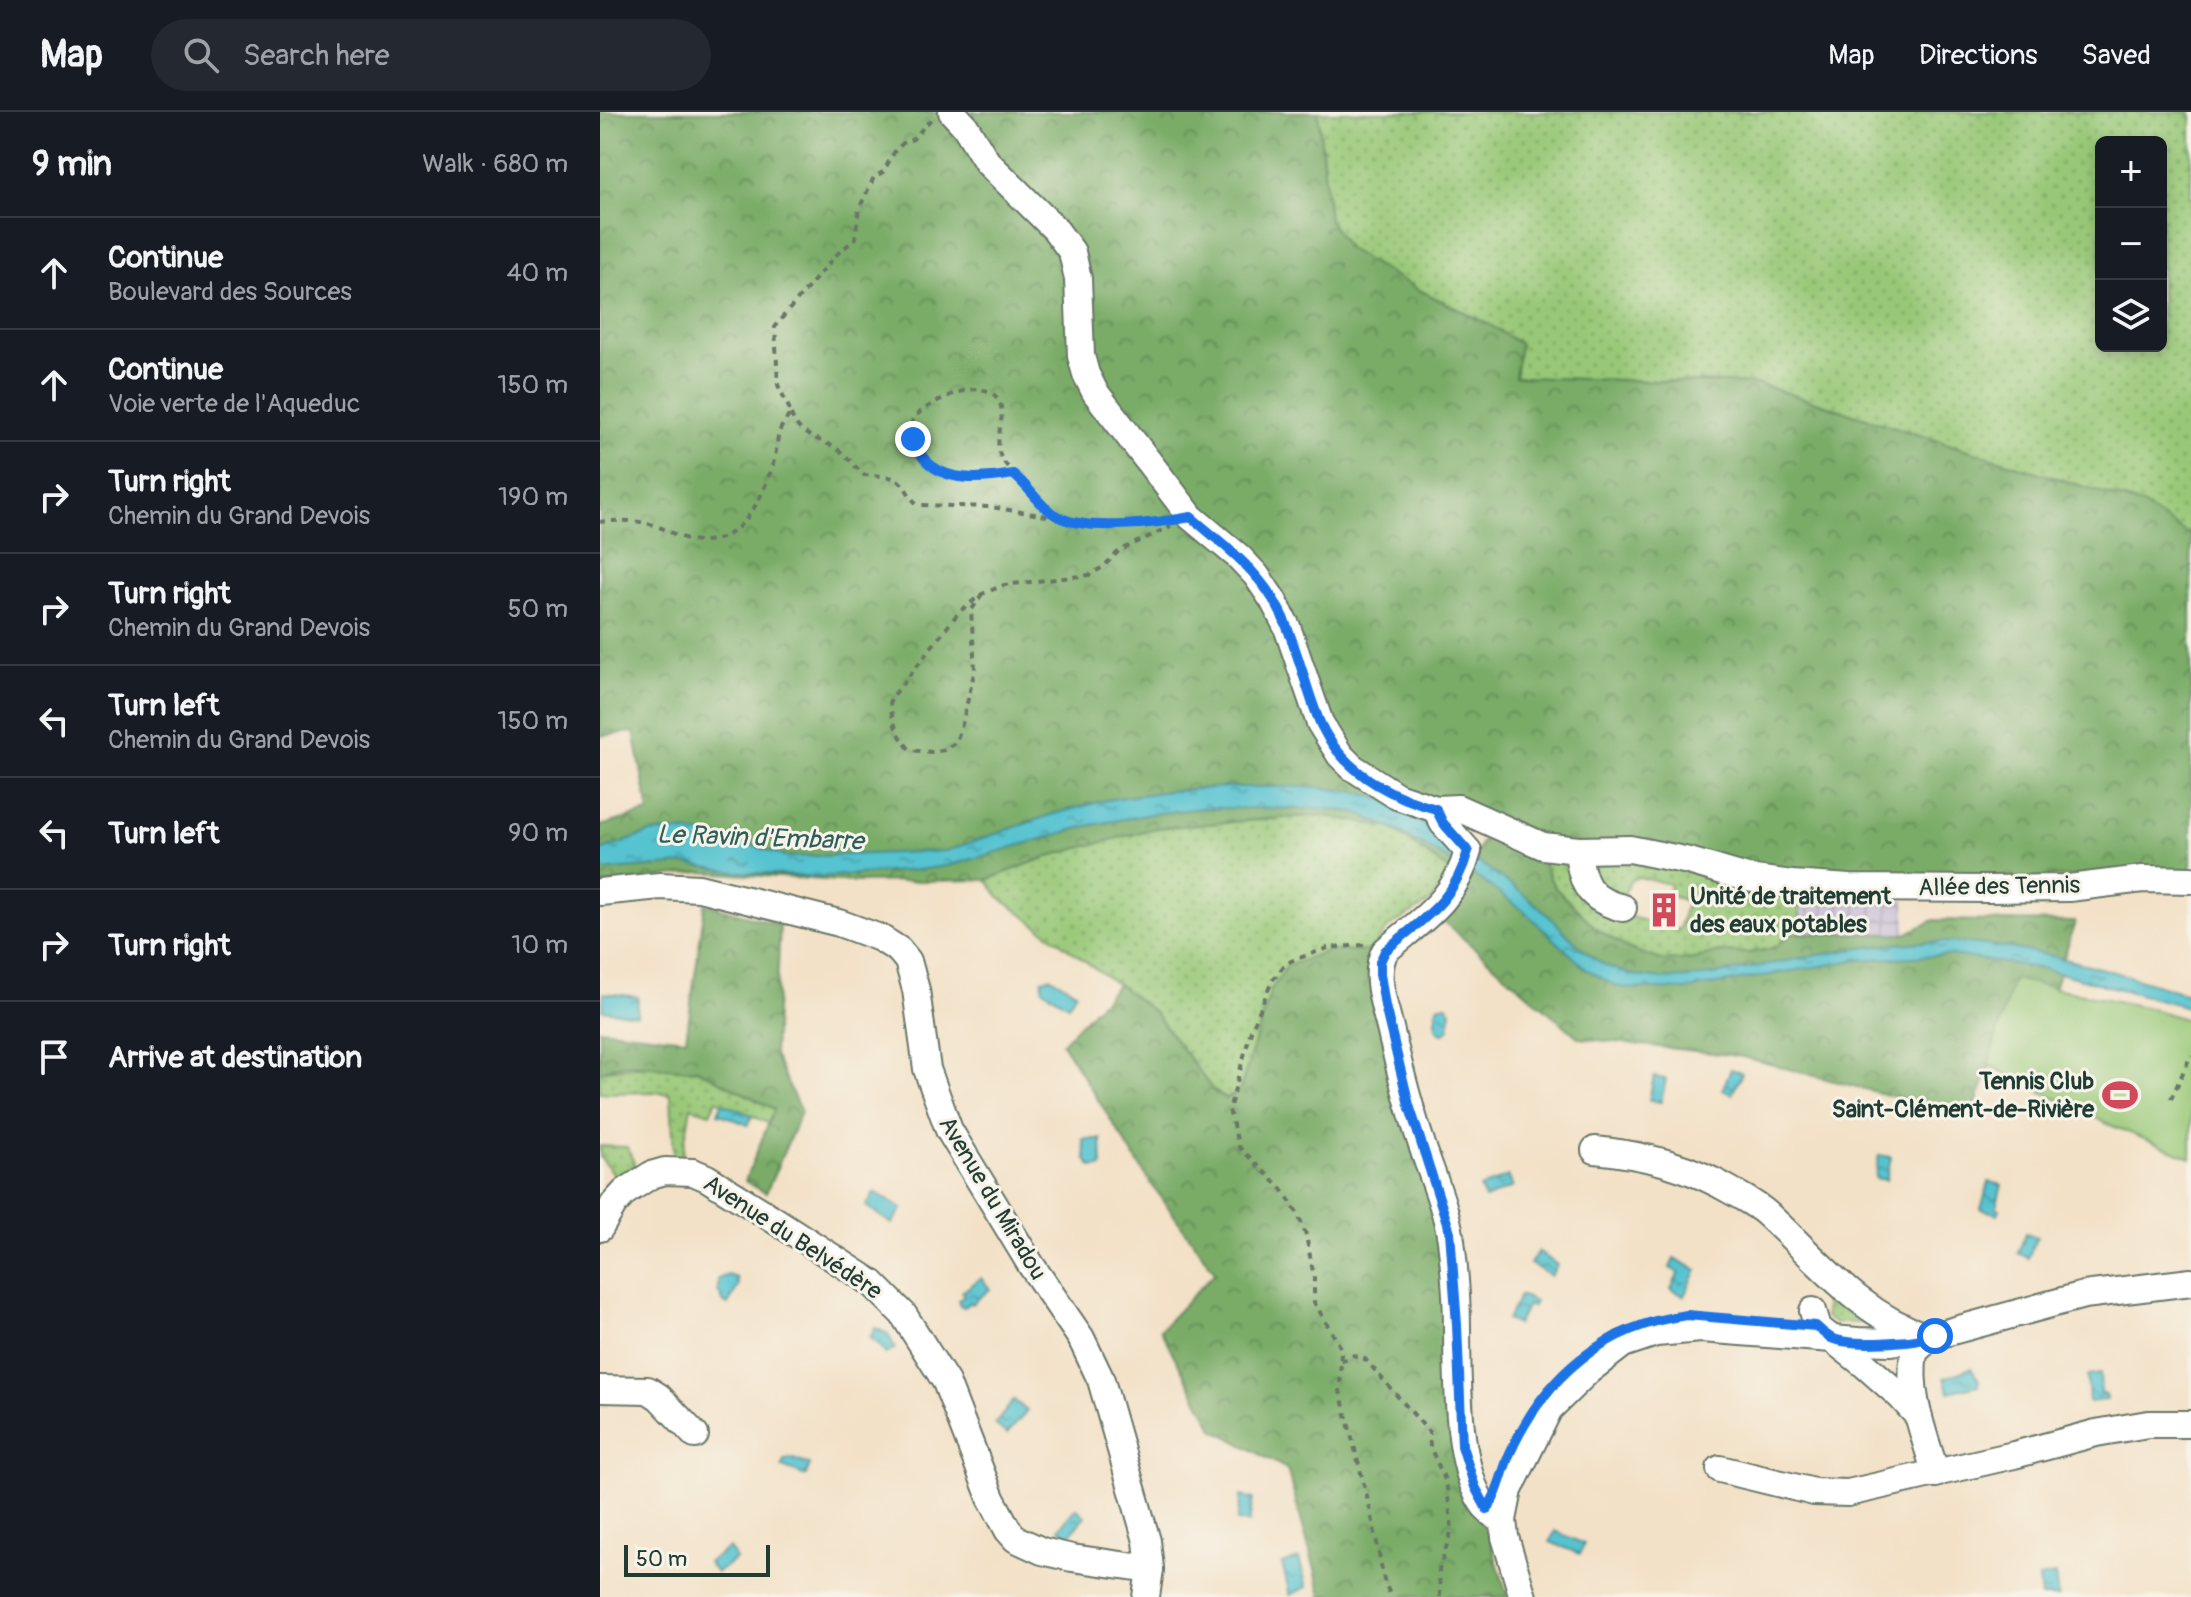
<!DOCTYPE html>
<meta charset="utf-8">
<style>
:root{--surface:#171b24;--page:#242831;--text:#f1f3f6;--muted:#9ea1a6;--line:#363941}
body{margin:0;font-family:Pangolin,sans-serif;background:var(--page);color:var(--text)}
.controls{position:absolute;right:24px;top:24px;display:grid;overflow:hidden;border-radius:12px;box-shadow:0 4px 12px #0003}
.controls button{width:72px;height:72px;display:grid;place-items:center;padding:0;border:0;border-bottom:2px solid var(--line);background:var(--surface);color:var(--text);font:40px sans-serif}
.scale{position:absolute;left:24px;bottom:20px;width:146px;box-sizing:border-box;padding-left:8px;border:4px solid #1f3d34;border-top:0;font-size:22px;line-height:28px;white-space:nowrap;color:#1f3d34;-webkit-text-stroke:6px #f7f3e8;paint-order:stroke}
.stop{position:absolute;width:24px;height:24px;margin:-18px;border:6px solid #1a73e8;border-radius:50%;background:#fff}
.stop.end{background:#1a73e8;border-color:#fff;box-shadow:0 2px 8px #0008}
.list{margin:0;padding:0;list-style:none}
h2{display:flex;justify-content:space-between;align-items:center;height:104px;margin:0;padding:0 32px;font-size:34px}
h2 small{font-size:26px;font-weight:400;color:var(--muted)}
.list li{display:grid;grid-template-columns:52px 1fr auto;gap:24px;align-items:center;box-sizing:border-box;height:112px;padding:0 32px;border-top:2px solid var(--line)}
.list b{display:block;font-size:30px;white-space:nowrap}
.list p{margin:0;font-size:26px;white-space:nowrap;color:var(--muted)}
.list em{font-size:26px;font-style:normal;color:var(--muted)}
.icon{flex:none;width:44px;height:44px;fill:none;stroke:currentColor;stroke-width:2;stroke-linecap:round;stroke-linejoin:round}
.map{position:relative;flex:none;width:1591px;height:1485px;overflow:hidden}
header{display:flex;align-items:center;gap:48px;box-sizing:border-box;height:112px;padding:0 40px;background:var(--surface);border-bottom:2px solid var(--line)}
header strong{font-size:38px}
nav{display:flex;gap:44px;margin-inline-start:auto;font-size:28px}
.search{width:560px;height:72px;background:var(--page);display:flex;align-items:center;gap:20px;box-sizing:border-box;padding:0 28px;border-radius:44px;color:var(--muted);font-size:30px}
main{display:flex}
aside{flex:1;background:var(--surface)}
.map>svg:first-child{display:block}
</style>
<header>
<strong>Map</strong>
<div class="search"><svg class="icon" aria-label="search" viewBox="0 0 24 24"><circle cx="10" cy="10" r="6"/><path d="M15 15l6 6"/></svg>Search here</div>
<nav><a>Map</a><a>Directions</a><a>Saved</a></nav>
</header>
<main>
<aside>
<h2>9 min<small>Walk · 680 m</small></h2>
<ul class="list">
<li><svg class="icon" aria-label="ahead" viewBox="0 0 24 24"><path d="M12 20V5M6 11l6-6 6 6"/></svg><div><b>Continue</b><p>Boulevard des Sources</p></div><em>40 m</em></li>
<li><svg class="icon" aria-label="ahead" viewBox="0 0 24 24"><path d="M12 20V5M6 11l6-6 6 6"/></svg><div><b>Continue</b><p>Voie verte de l'Aqueduc</p></div><em>150 m</em></li>
<li><svg class="icon" aria-label="right" viewBox="0 0 24 24"><path d="M7 20v-9h11M14 6l5 5-5 5"/></svg><div><b>Turn right</b><p>Chemin du Grand Devois</p></div><em>190 m</em></li>
<li><svg class="icon" aria-label="right" viewBox="0 0 24 24"><path d="M7 20v-9h11M14 6l5 5-5 5"/></svg><div><b>Turn right</b><p>Chemin du Grand Devois</p></div><em>50 m</em></li>
<li><svg class="icon" aria-label="left" viewBox="0 0 24 24"><path d="M17 20v-9H6M10 6l-5 5 5 5"/></svg><div><b>Turn left</b><p>Chemin du Grand Devois</p></div><em>150 m</em></li>
<li><svg class="icon" aria-label="left" viewBox="0 0 24 24"><path d="M17 20v-9H6M10 6l-5 5 5 5"/></svg><div><b>Turn left</b></div><em>90 m</em></li>
<li><svg class="icon" aria-label="right" viewBox="0 0 24 24"><path d="M7 20v-9h11M14 6l5 5-5 5"/></svg><div><b>Turn right</b></div><em>10 m</em></li>
<li><svg class="icon" aria-label="arrive" viewBox="0 0 24 24"><path d="M6 21V4h12l-3 4 3 4H6"/></svg><div><b>Arrive at destination</b></div></li>
</ul>
</aside>
<div class="map">
<svg width="1591" height="1485" viewBox="0 0 1591 1485">
<defs>
<pattern id="industrial-grid" width="8" height="8" patternUnits="userSpaceOnUse" patternTransform="scale(2)"><rect width="8" height="8" fill="#c9bfd7"/><path d="M0 4h8M4 0v8" fill="none" stroke="#a39caf"/></pattern>
<pattern id="grass-dots" width="8" height="8" patternUnits="userSpaceOnUse" patternTransform="scale(2)"><rect width="8" height="8" fill="#98c877"/><path d="M2 2h.1M6 6h.1" fill="none" stroke="#7ba462" stroke-width="1.8" stroke-linecap="round"/></pattern>
<pattern id="forest-crowns" width="20" height="18" patternUnits="userSpaceOnUse" patternTransform="scale(2)"><rect width="20" height="18" fill="#7aac68"/><path d="M2 6a3 3 0 1 1 6 0M12 15a3 3 0 1 1 6 0" fill="none" stroke="#638d56"/></pattern>
<pattern id="water-ripples" width="26" height="14" patternUnits="userSpaceOnUse" patternTransform="scale(2)"><rect width="26" height="14" fill="#57c3d0"/><path d="M2 4q2-2 4 0t4 0M15 11q2-2 4 0t4 0" fill="none" stroke="#47a0aa"/></pattern>
</defs>
<rect width="100%" height="100%" fill="#f7f3e8"/>
<filter id="ink" filterUnits="userSpaceOnUse"><feTurbulence type="fractalNoise" baseFrequency=".0125" numOctaves="2"/><feDisplacementMap in="SourceGraphic" scale="16" xChannelSelector="R" yChannelSelector="G"/><feConvolveMatrix kernelMatrix="1 2 1 2 8 2 1 2 1" color-interpolation-filters="sRGB"/></filter>
<filter id="wash" filterUnits="userSpaceOnUse"><feTurbulence type="fractalNoise" baseFrequency=".006" numOctaves="4" result="noise"/><feDisplacementMap in="SourceGraphic" scale="32" xChannelSelector="R" yChannelSelector="G"/><feGaussianBlur stdDeviation="1.8" result="paint"/><feColorMatrix in="noise" values="0 0 0 0 0 0 0 0 0 0 0 0 0 0 0 0 0 1.4 0 .05"/><feComposite in="paint" operator="in"/></filter>
<g filter="url(#wash)">
<rect width="100%" height="100%" fill="#f3e1c7"/>
<polygon fill="url(#industrial-grid)" points="1199,786 1305,788 1306,822 1201,821"/>
<g fill="url(#grass-dots)" stroke="#5c8256" stroke-width="2" fill-rule="evenodd">
<path d="M718 0H1591V424L1542 393 1158 272 915 265 919 232 890 213 819 178 748 138 729 108ZM1501 30H1561V234H1501Z"/>
<polygon points="721,703 792,716 851,760 830,790 789,815 770,839 727,839 671,878 639,981 625,987 612,977 555,901 399,785 387,768 449,744 556,716"/>
<polygon points="1025,744 1199,786 1201,821 1193,822 1174,836 1149,841 1119,840 1095,847 1064,849 1029,837 998,818 954,775 941,747 964,748 969,752 1005,798 1079,818 1087,789 1068,783 1070,772 1038,765 1030,769 1024,783 1004,783 990,751"/>
<polygon points="55,953 86,958 97,957 175,997 168,1011 116,988 110,1001 91,995 82,1045 74,1045 71,983 60,980 0,981 0,961 3,958"/>
<polygon points="0,1034 27,1035 35,1053 18,1067 0,1045"/>
<polygon points="1233,1183 1264,1205 1263,1211 1234,1211 1225,1205 1225,1187"/>
</g>
<g fill="url(#forest-crowns)" stroke="#4c744e" stroke-width="2">
<polygon points="0,0 357,0 372,7 372,0 718,0 729,108 748,137 819,178 890,213 920,232 915,265 1158,272 1542,393 1591,424 1591,759 1441,766 1197,767 960,729 839,688 822,720 858,749 851,760 792,716 721,703 556,716 449,744 386,768 256,770 101,760 0,773 0,714 49,700 34,620 0,624"/>
<polygon points="898,726 941,747 954,775 998,818 1029,837 1064,849 1095,847 1119,840 1149,841 1173,836 1193,821 1306,822 1334,808 1475,810 1453,880 1420,873 1371,1005 1139,944 979,926 843,809 883,728"/>
<path d="M105 792 180 813 174 943 201 1000 166 1081 145 1069 174 997 97 957C69 961 25 943 0 961V917L86 927Z"/>
<polygon points="727,839 770,839 773,881 837,1098 882,1402 908,1485 720,1485 722,1483 687,1357 614,1317 560,1218 615,1160 552,1073 462,931 518,872 555,901 612,977 625,987 639,981 671,878 687,854"/>
</g>
<polygon fill="#98c877" stroke="#5c8256" stroke-width="2" points="1413,867 1549,896 1591,909 1591,1046 1510,1013 1388,953"/>
<g fill="url(#water-ripples)" stroke="#3b8082" stroke-width="2">
<path d="M627 675C674 676 739 670 783 688 812 700 836 724 862 740L854 751 802 721 756 700 726 697 603 696 551 702 487 714 352 753 319 758 217 765 137 760 85 752 0 759V739L49 721 81 719 127 725 187 745 346 739 453 702 506 688 567 679Z"/>
<path d="M874 747C896 762 918 777 938 794 962 814 982 844 1012 856 1066 879 1130 859 1185 849 1235 840 1285 830 1336 830 1418 829 1513 859 1591 883V896L1444 857 1352 843 1255 848 1084 878 1026 876 1012 872 986 857 924 799 868 759Z"/>
<polygon points="451,865 476,880 468,893 443,877 442,868"/>
<polygon points="4,881 38,885 37,903 2,898"/>
<polygon points="840,893 847,893 851,899 849,917 843,922 836,917 836,897"/>
<polygon points="1131,957 1142,961 1132,982 1122,978"/>
<polygon points="1054,965 1066,967 1061,990 1049,988"/>
<polygon points="122,991 152,1003 148,1013 118,1001"/>
<polygon points="483,1027 501,1027 502,1055 492,1055 486,1048"/>
<polygon points="1279,1043 1291,1045 1286,1068 1275,1066"/>
<polygon points="908,1064 913,1075 885,1087 880,1076"/>
<polygon points="1389,1070 1402,1073 1396,1096 1400,1097 1398,1102 1381,1097"/>
<polygon points="275,1080 302,1097 292,1112 266,1094"/>
<polygon points="1426,1121 1437,1125 1428,1146 1418,1141"/>
<polygon points="938,1139 957,1153 951,1164 930,1152"/>
<polygon points="1074,1146 1097,1158 1084,1184 1071,1177 1079,1161 1070,1156"/>
<polygon points="128,1163 137,1166 138,1174 128,1193 124,1191 118,1179 118,1167"/>
<polygon points="381,1166 390,1177 372,1192 370,1190 364,1195 360,1193 358,1188 364,1183 362,1180"/>
<polygon points="920,1183 935,1190 932,1195 927,1193 917,1213 907,1208"/>
<polygon points="275,1216 288,1222 295,1236 286,1242 280,1233 270,1226"/>
<polygon points="1371,1256 1379,1268 1378,1273 1349,1280 1344,1266"/>
<polygon points="1500,1262 1501,1281 1506,1283 1507,1288 1489,1290 1487,1264"/>
<polygon points="414,1288 427,1299 407,1322 395,1312"/>
<polygon points="190,1346 210,1353 206,1364 182,1355 184,1348"/>
<polygon points="641,1384 653,1387 649,1411 637,1409"/>
<polygon points="476,1396 485,1404 469,1424 459,1416"/>
<polygon points="955,1419 984,1432 980,1442 950,1430"/>
<polygon points="129,1436 136,1447 116,1461 108,1450"/>
<polygon points="699,1447 707,1475 690,1483 682,1452"/>
<polygon points="1455,1463 1458,1485 1441,1485 1439,1466"/>
</g>
</g>
<g filter="url(#ink)">
<g fill="none" stroke-linecap="round" stroke-linejoin="round">
<g stroke="#697667" stroke-width="30">
<g id="minor">
<polyline points="352,0 365,14 387,50 455,117 472,140 478,167 481,244 486,262 495,280 591,405 639,445 656,463 673,488 687,515 720,611 740,643 752,655 797,684 836,697 858,696 943,734 978,738 1030,737 1089,749 1147,766 1192,772 1249,776 1389,777 1469,776 1543,767 1591,768"/>
<path d="M836 697 843 711 868 739C855 789 821 808 785 839 773 862 784 892 790 916 799 955 809 995 822 1033 833 1067 849 1102 852 1137 855 1163 857 1190 857 1216 858 1261 853 1390 903 1408"/>
<path d="M978 738C981 772 989 788 1023 796"/>
<polyline points="0,780 60,774 99,776 239,811 280,826 299,838 308,849 316,878 327,957 349,1018 431,1153 481,1226 501,1268 547,1429 550,1457 546,1485"/>
<path d="M995 1038C1046 1043 1090 1054 1135 1081 1145 1087 1157 1093 1166 1101 1215 1145 1259 1203 1325 1224"/>
<polyline points="0,1116 14,1092 25,1080 51,1063 65,1059 93,1060 107,1066 162,1100 272,1171 303,1202 346,1270 391,1386 408,1418 416,1427 442,1439 472,1446 550,1457"/>
<polyline points="1213,1199 1218,1216 1265,1253 1300,1284 1319,1305"/>
<path d="M1330 1225 1314 1240C1307 1282 1324 1322 1336 1362"/>
<polyline points="0,1277 48,1278 59,1285 95,1323"/>
<polyline points="1120,1357 1214,1380 1248,1381 1414,1343 1496,1321 1548,1312 1591,1312"/>
<polyline points="923,1485 905,1425 903,1408 909,1378 949,1297 988,1259 1023,1232 1056,1221 1101,1217 1258,1229 1290,1230 1330,1225 1484,1183 1591,1170"/>
</g>
</g>
<g stroke="#697667" stroke-width="4" stroke-dasharray="6 6" stroke-linecap="butt">
<path d="M191 302C200 328 222 325 241 340 249 346 256 356 264 363 276 364 294 362 302 372 309 380 310 387 319 393L391 395 458 406"/>
<path d="M413 362C381 368 341 373 320 343 313 332 310 319 313 306 329 291 383 260 399 289 407 304 394 326 400 343 406 357 419 364 428 375 433 381 437 389 443 394 474 423 530 411 568 408"/>
<path d="M0 410C15 408 34 408 50 412 62 415 73 422 84 426 136 442 160 393 173 352 177 341 176 326 181 316 184 310 188 306 191 300L178 273 175 214 236 143 255 127 259 97 274 65 283 60 295 39 303 31 313 27 331 7"/>
<path d="M382 482 371 499 375 557 361 617 355 631 344 638 332 640 310 638C297 622 291 608 290 588L359 500 382 482 404 473 489 463 503 455 519 439 571 414"/>
<polyline points="764,833 728,836 691,849 683,855 672,869 651,919 629,998 639,1035 682,1077 698,1102 706,1123 714,1165 714,1190 741,1236 740,1279 771,1400 784,1468 791,1485"/>
<polyline points="1571,987 1591,943"/>
<polyline points="741,1249 754,1243 765,1247 829,1320 830,1335 846,1370"/>
<polyline points="840,1485 839,1458 852,1417 846,1368"/>
</g>
<use href="#minor" stroke="#fff" stroke-width="26"/>
</g>
</g>
<g fill="none" stroke-linecap="round" stroke-linejoin="round" filter="url(#ink)">
<path stroke="#1a73e8" stroke-width="10" d="M313 327C329 372 374 369 413 362 430 375 440 396 459 405 489 420 558 411 591 405 621 431 652 453 673 487 685 506 692 528 699 549 706 570 712 593 721 613 743 659 789 684 836 697L843 711 868 739C854 791 822 807 785 839L780 850V862L785 894 809 993 850 1120 857 1213 862 1334 875 1375 887 1397C899 1381 902 1359 910 1341 944 1265 1005 1213 1087 1203L1216 1214C1220 1218 1226 1223 1231 1226 1252 1235 1313 1230 1335 1224"/>
</g>
<defs>
<g id="building-bare" transform="scale(2.76)"><path d="M-4-6H4V6H1V3H-1V6H-4ZM-2.5-4.3h1.7v1.8h-1.7ZM.8-4.3h1.7v1.8H.8ZM-2.5-1h1.7V.8h-1.7ZM.8-1h1.7V.8H.8Z" fill="#d1495b" stroke="#f7f3e8" stroke-width="2.5" paint-order="stroke"/></g>
<g id="stadium-bare" transform="scale(2.76)"><path d="M0-5a6.5 5 0 1 0 0 10a6.5 5 0 1 0 0-10ZM-3.5-1.8h7v3.6h-7Z" fill="#d1495b" stroke="#f7f3e8" stroke-width="2.5" paint-order="stroke"/></g>
</defs>
<g fill-rule="evenodd">
<use href="#building-bare" x="1064" y="798"/>
<use href="#stadium-bare" x="1520" y="983"/>
</g>
<g text-anchor="middle" stroke-width="6" stroke-linejoin="round" paint-order="stroke">
<g font-size="24" fill="#1f3d34" stroke="#f7f3e8">
<text transform="translate(1399 774) rotate(-1)" y="8">Allée des Tennis</text>
<text transform="translate(393 1086) rotate(59)" y="8">Avenue du Miradou</text>
<text transform="translate(193 1125) rotate(33)" y="8">Avenue du Belvédère</text>
</g>
<g font-size="24" font-weight="bold" fill="#1f3d34" stroke="#f7f3e8" text-anchor="start">
<text x="1090" y="792">Unité de traitement<tspan x="1090" dy="28">des eaux potables</tspan></text>
<text x="1494" y="977" text-anchor="end">Tennis Club<tspan x="1494" dy="28">Saint-Clément-de-Rivière</tspan></text>
</g>
<g font-size="26" font-style="italic" fill="#2d5e5b" stroke="#f7f3e8">
<text transform="translate(160 725) rotate(2)" y="9">Le Ravin d'Embarre</text>
</g>
</g>
</svg>
<div class="controls">
<button>+</button>
<button>−</button>
<button><svg class="icon" aria-label="layers" viewBox="0 0 24 24"><path d="M12 4l9 5-9 5-9-5zM3 14l9 5 9-5"/></svg></button>
</div>
<div class="scale">50 m</div>
<div class="stop" style="left:1335px;top:1224px"></div>
<div class="stop end" style="left:313px;top:327px"></div>
</div>
</main>
